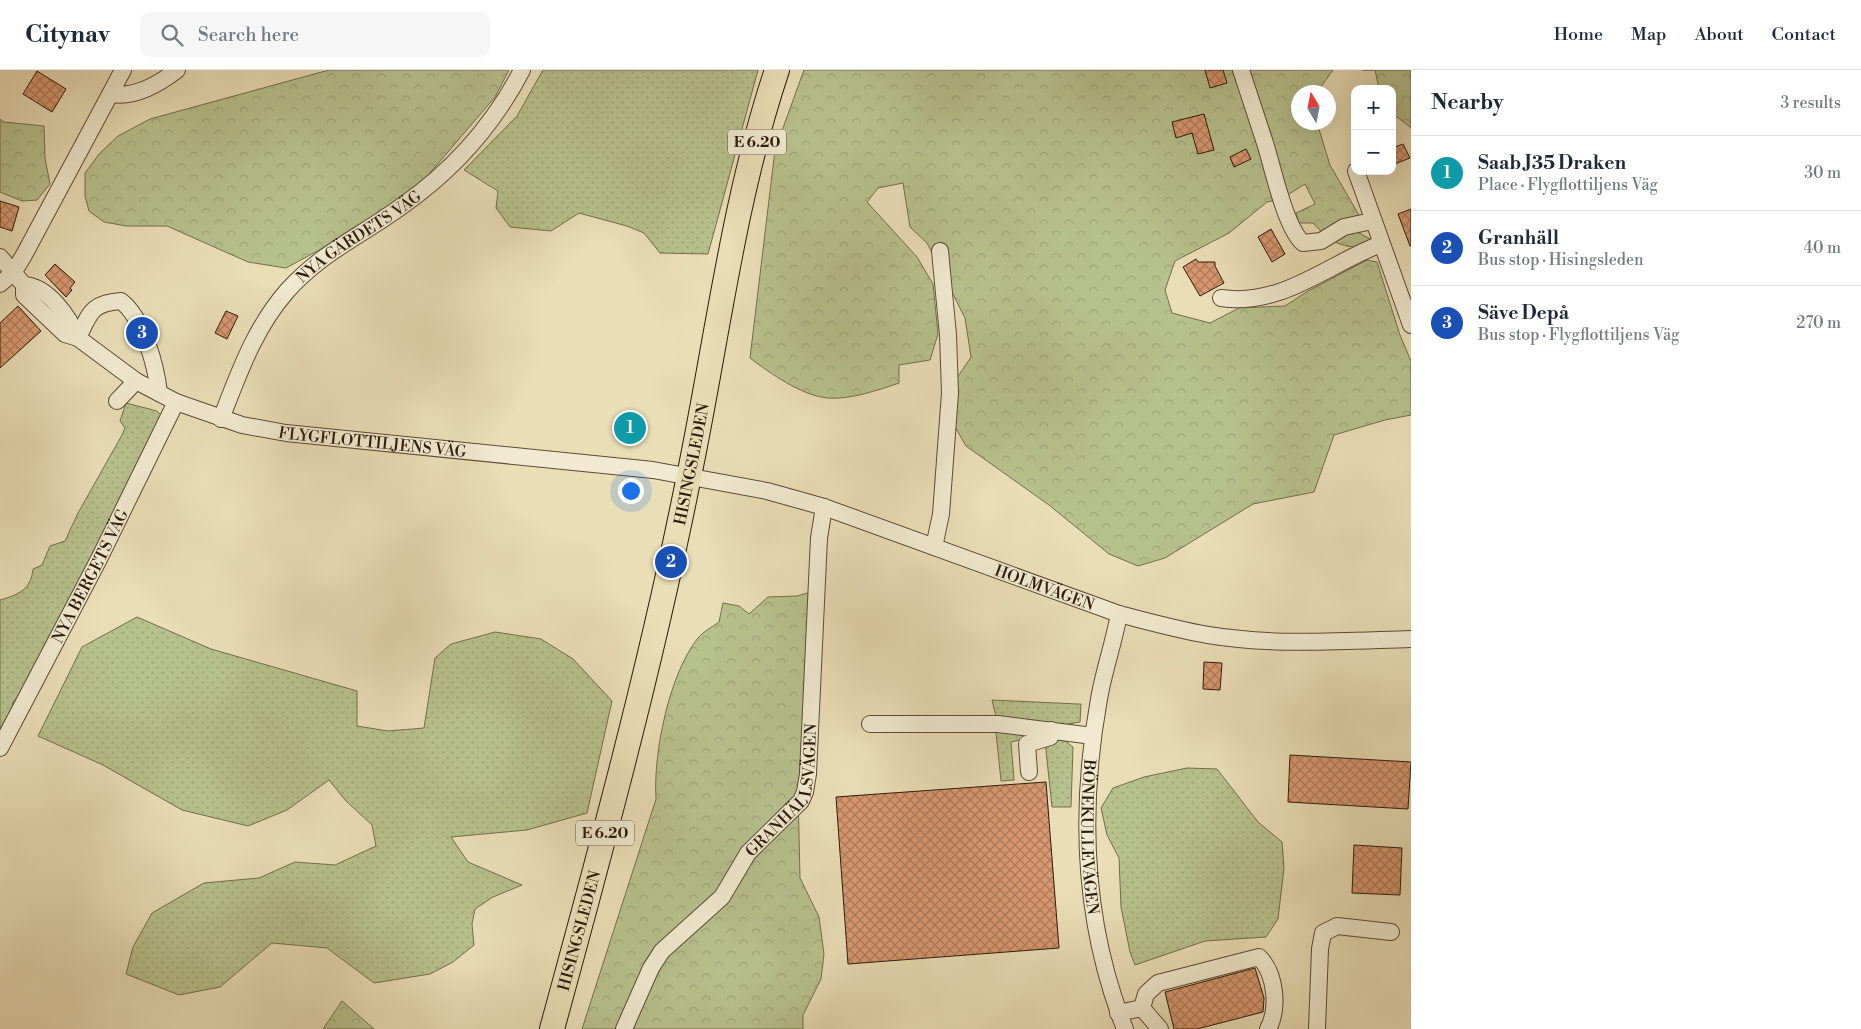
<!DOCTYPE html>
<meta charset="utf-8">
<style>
:root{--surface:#fff;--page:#f6f6f7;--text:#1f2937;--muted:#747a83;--line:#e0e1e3;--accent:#2563eb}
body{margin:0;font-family:"Libre Bodoni",serif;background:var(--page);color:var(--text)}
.controls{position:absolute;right:15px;top:15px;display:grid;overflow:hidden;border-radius:10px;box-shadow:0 5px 20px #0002}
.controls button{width:45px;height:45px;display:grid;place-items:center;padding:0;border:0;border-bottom:1px solid var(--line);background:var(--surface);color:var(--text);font:25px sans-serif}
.compass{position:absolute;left:1291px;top:15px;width:45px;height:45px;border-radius:50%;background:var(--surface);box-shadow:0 5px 20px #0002;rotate:350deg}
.you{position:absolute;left:630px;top:420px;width:18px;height:18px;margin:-12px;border:4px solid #fff;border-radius:50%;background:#1a73e8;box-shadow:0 0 0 8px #1a73e833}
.badge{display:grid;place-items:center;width:32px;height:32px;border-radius:50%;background:var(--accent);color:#fff;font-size:16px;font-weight:700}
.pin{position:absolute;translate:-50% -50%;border:2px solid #fff;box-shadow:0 1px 5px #0006}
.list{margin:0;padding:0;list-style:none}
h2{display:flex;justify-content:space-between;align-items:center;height:65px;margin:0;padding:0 20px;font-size:21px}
h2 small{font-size:16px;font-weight:400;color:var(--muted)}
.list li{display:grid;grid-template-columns:32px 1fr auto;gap:15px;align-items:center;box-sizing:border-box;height:75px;padding:0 20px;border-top:1px solid var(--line)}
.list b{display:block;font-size:19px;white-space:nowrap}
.list p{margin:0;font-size:16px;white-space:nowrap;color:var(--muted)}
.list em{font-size:16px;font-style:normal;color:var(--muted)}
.icon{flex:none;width:28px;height:28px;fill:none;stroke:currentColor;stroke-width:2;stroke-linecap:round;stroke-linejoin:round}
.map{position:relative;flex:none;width:1411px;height:959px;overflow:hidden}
header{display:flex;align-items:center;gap:30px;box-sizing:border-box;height:70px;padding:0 25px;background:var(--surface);border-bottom:1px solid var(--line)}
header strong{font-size:24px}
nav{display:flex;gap:28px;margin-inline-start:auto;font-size:18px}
.search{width:350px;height:45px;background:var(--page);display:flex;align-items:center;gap:12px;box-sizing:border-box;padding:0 18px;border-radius:10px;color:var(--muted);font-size:19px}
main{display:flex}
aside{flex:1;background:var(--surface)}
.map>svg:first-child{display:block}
</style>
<header>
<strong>Citynav</strong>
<div class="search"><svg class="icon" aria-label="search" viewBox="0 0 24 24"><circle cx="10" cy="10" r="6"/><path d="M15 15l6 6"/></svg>Search here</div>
<nav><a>Home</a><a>Map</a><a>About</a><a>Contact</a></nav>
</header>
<main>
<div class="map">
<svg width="1411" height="959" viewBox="0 0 1411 959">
<defs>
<pattern id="grass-dots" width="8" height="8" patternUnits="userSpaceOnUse" patternTransform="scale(1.25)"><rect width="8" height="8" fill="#b7c18d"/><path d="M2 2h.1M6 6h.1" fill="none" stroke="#9ea578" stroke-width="1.8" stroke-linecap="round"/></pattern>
<pattern id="forest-crowns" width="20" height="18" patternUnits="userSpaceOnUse" patternTransform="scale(1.25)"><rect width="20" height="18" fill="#b7c18d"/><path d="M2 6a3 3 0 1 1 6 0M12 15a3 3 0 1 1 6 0" fill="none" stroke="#9ea578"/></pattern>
<pattern id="building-cross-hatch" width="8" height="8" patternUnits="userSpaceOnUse" patternTransform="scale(1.25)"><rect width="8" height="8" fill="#d89870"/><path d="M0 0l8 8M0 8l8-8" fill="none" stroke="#af7b5a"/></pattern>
</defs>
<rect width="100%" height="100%" fill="#eadeb6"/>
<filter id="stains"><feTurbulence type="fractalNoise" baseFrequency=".004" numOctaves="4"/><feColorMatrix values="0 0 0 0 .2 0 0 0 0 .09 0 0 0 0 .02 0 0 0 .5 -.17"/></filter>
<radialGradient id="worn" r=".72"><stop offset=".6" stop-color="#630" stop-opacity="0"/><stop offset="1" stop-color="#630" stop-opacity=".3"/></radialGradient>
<g fill="url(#grass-dots)" stroke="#726e4c">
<polygon points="543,0 758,0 708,184 660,183 644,163 627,156 579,143 551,161 510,157 496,138 498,121 464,100 517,46"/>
<path d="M126 333 157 341 162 346 32 605 13 633 9 650 0 668V530C18 525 31 520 33 499L42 495 50 476 65 471 78 443 122 365 125 358 120 351Z"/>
<polygon points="137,547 211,579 357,621 357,656 388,661 424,658 435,588 451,574 495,562 541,569 573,589 612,631 587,743 527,760 451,767 468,792 522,815 493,827 475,839 472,854 474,875 453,892 430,904 374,913 327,878 272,873 220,917 179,925 126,904 133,877 152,843 204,813 259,808 295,792 335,795 376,776 372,755 346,731 329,710 287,740 248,756 182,740 103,695 38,666 82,577"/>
<polygon points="992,630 1078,634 1081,634 1080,652 1063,655 996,647"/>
<polygon points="996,662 1041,665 1011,672 1014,710 1001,711"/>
<polygon points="1061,668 1073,677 1071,737 1052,737 1045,671"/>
<polygon points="1187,698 1217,699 1258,752 1282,772 1284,798 1278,849 1266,867 1205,871 1135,895 1130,882 1121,837 1119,788 1107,765 1101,738 1113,718 1144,707"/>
</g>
<g fill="url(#forest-crowns)" stroke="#726e4c">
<polygon points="329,0 509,0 495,27 423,111 371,152 286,198 248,192 167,156 126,156 104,152 89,141 85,126 85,103 99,84 118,66 150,49"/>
<path d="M804 0H1333L1317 22H1298V52L1317 53 1330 95 1360 147 1354 160 1370 169 1364 177C1339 178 1330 171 1313 153H1299L1296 143 1315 134 1305 114 1281 129 1267 132 1229 163 1175 191 1165 220 1172 243 1210 253 1239 238 1285 236 1308 221 1367 190 1377 192 1400 265 1411 291V345L1385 350 1334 365 1314 422 1253 434 1165 488 1138 496 1109 484 1049 435 966 376 954 355 957 308 971 287 965 248 927 173 910 157 903 113 878 118 867 132 917 187 933 214 938 264 930 290 899 295V313C879 320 849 330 828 328 802 326 770 303 750 288L775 80Z"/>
<polygon points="1362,0 1411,0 1411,58 1392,43 1392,19 1379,19 1375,0"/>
<polygon points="0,49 4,52 44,56 45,88 50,114 37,130 22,131 0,122"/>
<path d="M811 522 812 548 798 722 800 808 819 847 824 884 821 909 803 945V959H582L656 729C653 684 669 604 698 568 703 562 712 557 719 552L723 533 739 536 749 544 768 527 797 526Z"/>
<polygon points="342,931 374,959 323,959"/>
</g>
<g fill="url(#building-cross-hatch)" stroke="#2c1a0b">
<polygon points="1205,0 1223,0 1227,13 1210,18"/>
<polygon points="37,1 66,19 52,42 23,24"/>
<polygon points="1204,44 1214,80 1198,84 1192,63 1176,68 1172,52"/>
<polygon points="1403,74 1410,88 1392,95 1392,78"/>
<polygon points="1246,79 1251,89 1234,97 1230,87"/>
<polygon points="0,131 19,137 12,161 0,157"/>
<polygon points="1411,139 1411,176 1410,176 1398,144"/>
<polygon points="1271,159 1285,184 1272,192 1258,167"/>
<polygon points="1196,189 1198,192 1215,192 1215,196 1224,213 1200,226 1183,197"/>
<polygon points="55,194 75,212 70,218 72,220 66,227 45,205"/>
<polygon points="18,236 41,261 0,298 0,253"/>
<polygon points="226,241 238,246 227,269 215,263"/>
<polygon points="1204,592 1222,593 1220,620 1203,619"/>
<polygon points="1290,685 1411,692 1408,739 1288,732"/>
<polygon points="1046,712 1059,878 848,894 836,727"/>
<polygon points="1354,775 1402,778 1400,825 1352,823"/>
<polygon points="1255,898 1264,928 1263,942 1197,959 1174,959 1165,922"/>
</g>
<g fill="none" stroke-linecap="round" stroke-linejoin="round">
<g stroke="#5c4b36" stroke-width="18">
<g id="minor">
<path d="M1241 0C1249 24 1257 49 1265 73 1273 98 1285 157 1303 173L1321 171 1344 157 1372 151"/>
<path d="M112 24C136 28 159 14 177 0"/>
<polyline points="1356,101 1411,255"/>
<path d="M0 187 24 215C48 216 69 247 78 268"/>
<polyline points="0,214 13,203 24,185 123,0"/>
<path id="s1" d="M24 215V225L65 264 78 268 136 311 176 332 242 355 286 363 653 400 767 421 824 437 1119 544C1149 552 1178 560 1208 565 1275 576 1344 571 1411 569"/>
<path d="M1221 228C1282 237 1328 194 1381 174"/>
<path d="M78 268C90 243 91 233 121 231 143 248 156 295 159 323"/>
<polyline points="117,331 136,311"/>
<path id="s2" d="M221 349C239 303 254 259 287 221 322 182 361 166 402 136 452 101 494 54 522 0"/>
<polyline points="934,477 941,444 950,323 948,265 940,181"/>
<path id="s3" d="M1119 544C1114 572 1104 600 1099 629 1079 740 1083 853 1125 959"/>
<polyline points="870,654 998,654 1093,666"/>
<path id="s4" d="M0 678 99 489 176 332"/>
<polyline points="1029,702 1027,674 1050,667 1051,660"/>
<path d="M1142 938 1146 924 1158 913 1259 887C1276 904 1279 939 1268 959"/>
<polyline points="1118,943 1142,938 1160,959"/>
<path id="s5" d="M624 959 651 898 662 881 722 827 748 783 801 731 805 722 808 704 819 468 824 437"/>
<polyline points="1317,959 1320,879 1323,863 1337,856 1391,862"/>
</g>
</g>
<g stroke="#2c1a0b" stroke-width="26">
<g id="highway">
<path id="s6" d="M552 959C602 776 652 592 689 406 717 271 733 131 777 0"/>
</g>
</g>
<use href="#minor" stroke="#f1ead0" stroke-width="16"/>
<use href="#highway" stroke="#eadeb6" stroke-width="24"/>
</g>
<g text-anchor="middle" stroke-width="5" stroke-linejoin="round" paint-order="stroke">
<g fill="#f1ead0" stroke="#675846" stroke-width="1">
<rect x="728" y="59.5" width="58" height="25" rx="4"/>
<rect x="576" y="750.5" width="58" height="25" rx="4"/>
</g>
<g font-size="15" font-weight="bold" fill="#2c1a0b">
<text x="757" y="77">E 6.20</text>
<text x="605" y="768">E 6.20</text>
</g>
<g font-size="16" fill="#2c1a0b" stroke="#f1ead0">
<text dy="6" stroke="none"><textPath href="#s2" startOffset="235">NYA GÄRDETS VÄG</textPath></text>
<text dy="6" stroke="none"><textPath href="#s1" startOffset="399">FLYGFLOTTILJENS VÄG</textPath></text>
<text dy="6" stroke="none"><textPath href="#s6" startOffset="582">HISINGSLEDEN</textPath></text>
<text dy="6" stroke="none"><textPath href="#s4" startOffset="194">NYA BERGETS VÄG</textPath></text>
<text dy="6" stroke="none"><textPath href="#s1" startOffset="1091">HOLMVÄGEN</textPath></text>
<text dy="6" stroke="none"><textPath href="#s5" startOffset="295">GRANHÄLLSVÄGEN</textPath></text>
<text dy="6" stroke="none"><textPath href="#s3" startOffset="226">BÖNEKULLEVÄGEN</textPath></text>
<text dy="6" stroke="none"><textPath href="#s6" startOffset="102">HISINGSLEDEN</textPath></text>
</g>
</g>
<rect width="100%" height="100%" filter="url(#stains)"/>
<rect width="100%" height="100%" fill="url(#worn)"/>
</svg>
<div class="controls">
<button>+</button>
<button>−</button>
</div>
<svg class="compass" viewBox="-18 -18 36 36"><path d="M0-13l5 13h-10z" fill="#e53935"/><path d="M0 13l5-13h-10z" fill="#747a83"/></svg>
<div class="you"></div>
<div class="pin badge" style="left:630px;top:358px;background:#0f9aa8">1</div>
<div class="pin badge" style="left:671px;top:492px;background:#1a4fb4">2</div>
<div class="pin badge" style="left:142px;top:263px;background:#1a4fb4">3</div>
</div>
<aside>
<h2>Nearby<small>3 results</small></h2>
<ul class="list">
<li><span class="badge" style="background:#0f9aa8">1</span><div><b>Saab J35 Draken</b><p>Place · Flygflottiljens Väg</p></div><em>30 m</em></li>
<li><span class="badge" style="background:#1a4fb4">2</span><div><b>Granhäll</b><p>Bus stop · Hisingsleden</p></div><em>40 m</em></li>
<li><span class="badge" style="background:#1a4fb4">3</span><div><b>Säve Depå</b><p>Bus stop · Flygflottiljens Väg</p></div><em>270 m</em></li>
</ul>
</aside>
</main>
